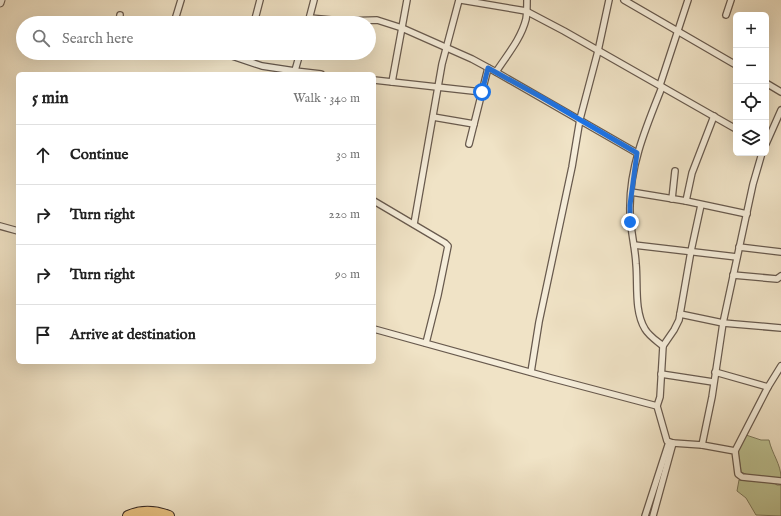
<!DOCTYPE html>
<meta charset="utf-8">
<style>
:root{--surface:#fff;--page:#f2f2f2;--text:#222;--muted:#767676;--line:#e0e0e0}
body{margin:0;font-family:"IM FELL English",serif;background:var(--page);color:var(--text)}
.controls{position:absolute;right:12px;top:12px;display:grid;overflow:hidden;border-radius:6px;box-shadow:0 4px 16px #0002}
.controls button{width:36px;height:36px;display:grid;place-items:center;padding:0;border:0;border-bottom:1px solid var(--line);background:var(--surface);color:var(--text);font:20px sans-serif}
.stop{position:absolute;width:12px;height:12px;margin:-9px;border:3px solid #1a73e8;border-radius:50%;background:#fff}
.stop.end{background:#1a73e8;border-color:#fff;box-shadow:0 1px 4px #0008}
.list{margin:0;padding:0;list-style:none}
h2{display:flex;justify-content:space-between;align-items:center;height:52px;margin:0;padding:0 16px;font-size:17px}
h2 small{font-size:13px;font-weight:400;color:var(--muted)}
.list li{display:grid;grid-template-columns:26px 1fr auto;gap:12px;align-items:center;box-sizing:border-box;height:60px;padding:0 16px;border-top:1px solid var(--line)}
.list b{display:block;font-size:15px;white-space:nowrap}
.list em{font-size:13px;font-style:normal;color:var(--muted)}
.icon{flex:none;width:22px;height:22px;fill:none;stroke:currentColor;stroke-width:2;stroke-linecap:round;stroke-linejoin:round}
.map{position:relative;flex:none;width:781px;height:516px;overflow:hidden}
.search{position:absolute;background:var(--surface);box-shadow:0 4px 16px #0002;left:16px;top:16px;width:360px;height:44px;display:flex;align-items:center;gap:10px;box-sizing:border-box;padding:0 14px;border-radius:22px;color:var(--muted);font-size:15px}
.panel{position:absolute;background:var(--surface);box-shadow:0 4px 16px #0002;left:16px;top:72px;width:360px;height:292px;border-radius:6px}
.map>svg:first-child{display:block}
</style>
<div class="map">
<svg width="781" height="516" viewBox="0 0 781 516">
<rect width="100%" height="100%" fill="#f0e3c6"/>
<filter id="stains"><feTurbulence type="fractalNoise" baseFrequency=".005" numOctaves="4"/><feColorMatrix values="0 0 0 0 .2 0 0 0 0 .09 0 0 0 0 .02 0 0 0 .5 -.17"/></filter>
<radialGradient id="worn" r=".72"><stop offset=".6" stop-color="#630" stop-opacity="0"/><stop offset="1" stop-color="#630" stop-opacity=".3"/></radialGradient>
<g fill="#bdc393" stroke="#7c785c">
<path d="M746 435 761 440H769C772 454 781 464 781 478L748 475 741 472 738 451Z"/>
<polygon points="739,480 774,483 777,485 781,485 781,516 756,515 746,498 737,491"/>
</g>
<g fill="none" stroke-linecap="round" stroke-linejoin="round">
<g stroke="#685a4e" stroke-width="8">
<g id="minor">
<polyline points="461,0 526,11 564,31 736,129"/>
<polyline points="624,0 736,65"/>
<polyline points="726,15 731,0"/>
<polyline points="310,18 342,21 377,20 402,28 472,59 496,72 637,153"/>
<polyline points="119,23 120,15"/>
<polyline points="174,23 181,0"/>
<polyline points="254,23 260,0"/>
<polyline points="308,23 314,0"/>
<polyline points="223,53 262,66 295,71 321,74"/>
<path d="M496 72C507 55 521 39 526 19 527 13 527 6 527 0"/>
<polyline points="294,74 300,53"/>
<polyline points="374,80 482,92 488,68"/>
<polyline points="392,82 407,0"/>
<polyline points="766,83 781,92"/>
<polyline points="660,85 688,0"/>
<path d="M662 87C647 125 630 164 630 206 629 226 635 244 636 264 638 284 634 311 645 329 649 336 657 341 663 346"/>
<polyline points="433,117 474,124 482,92"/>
<polyline points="469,144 474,124"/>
<polyline points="766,144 781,110"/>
<polyline points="631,192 686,201 747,214"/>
<polyline points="672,199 675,171"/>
<polyline points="374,201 445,243 448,246 438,295 426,343"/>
<polyline points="686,201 692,173 714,116"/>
<polyline points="701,205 691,251 679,320 674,330 663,346 660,397 657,406 667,441 673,443 702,445 712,397 723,323 753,184 762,153"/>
<polyline points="414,224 442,64 459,0"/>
<polyline points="0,226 18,231"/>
<polyline points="634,245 737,257"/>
<polyline points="739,247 781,252"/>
<polyline points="733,275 777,279 781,276"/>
<polyline points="680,314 723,323 781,328"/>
<polyline points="374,329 551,378 657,406"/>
<polyline points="531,372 539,322 572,167 580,119 598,51 609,0"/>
<polyline points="715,372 768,387"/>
<polyline points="661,374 713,382"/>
<polyline points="702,445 735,451 738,474 742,477 781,481"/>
<polyline points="735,451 768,387 781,366"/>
<polyline points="645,516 669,442"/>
<polyline points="653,516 673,443"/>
</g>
</g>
<g stroke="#685a4e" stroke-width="9">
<polyline id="tertiary" points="0,3 1,0"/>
</g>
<g stroke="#3b2d26" stroke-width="12">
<path id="motorway" d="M128 516C141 510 156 511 169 516"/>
</g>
<use href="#minor" stroke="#f5edda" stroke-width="5.5"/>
<use href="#tertiary" stroke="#f5edda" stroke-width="7"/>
<use href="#motorway" stroke="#e8c283" stroke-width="10"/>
</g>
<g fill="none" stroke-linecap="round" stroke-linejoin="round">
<polyline stroke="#1a73e8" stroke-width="5" points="482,92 488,68 541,97 637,153 630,205 630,222"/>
</g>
<rect width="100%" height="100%" filter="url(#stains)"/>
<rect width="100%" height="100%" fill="url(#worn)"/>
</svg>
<div class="controls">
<button>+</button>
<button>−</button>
<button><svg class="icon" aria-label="locate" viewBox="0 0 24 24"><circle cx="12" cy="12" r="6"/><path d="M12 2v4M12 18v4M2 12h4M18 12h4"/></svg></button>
<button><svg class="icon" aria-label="layers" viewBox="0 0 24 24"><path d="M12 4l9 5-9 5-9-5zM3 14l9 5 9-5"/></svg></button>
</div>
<div class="stop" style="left:482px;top:92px"></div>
<div class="stop end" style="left:630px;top:222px"></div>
<div class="search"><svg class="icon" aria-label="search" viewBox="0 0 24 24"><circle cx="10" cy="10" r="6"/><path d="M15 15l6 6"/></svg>Search here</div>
<section class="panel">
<h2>5 min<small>Walk · 340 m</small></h2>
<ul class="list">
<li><svg class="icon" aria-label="ahead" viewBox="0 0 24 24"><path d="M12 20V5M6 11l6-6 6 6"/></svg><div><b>Continue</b></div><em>30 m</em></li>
<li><svg class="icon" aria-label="right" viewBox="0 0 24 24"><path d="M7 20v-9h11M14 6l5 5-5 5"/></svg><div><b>Turn right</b></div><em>220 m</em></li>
<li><svg class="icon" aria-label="right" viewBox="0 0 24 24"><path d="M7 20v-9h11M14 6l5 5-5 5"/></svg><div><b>Turn right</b></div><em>90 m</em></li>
<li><svg class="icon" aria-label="arrive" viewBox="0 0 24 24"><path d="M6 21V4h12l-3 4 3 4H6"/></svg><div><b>Arrive at destination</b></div></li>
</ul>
</section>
</div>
